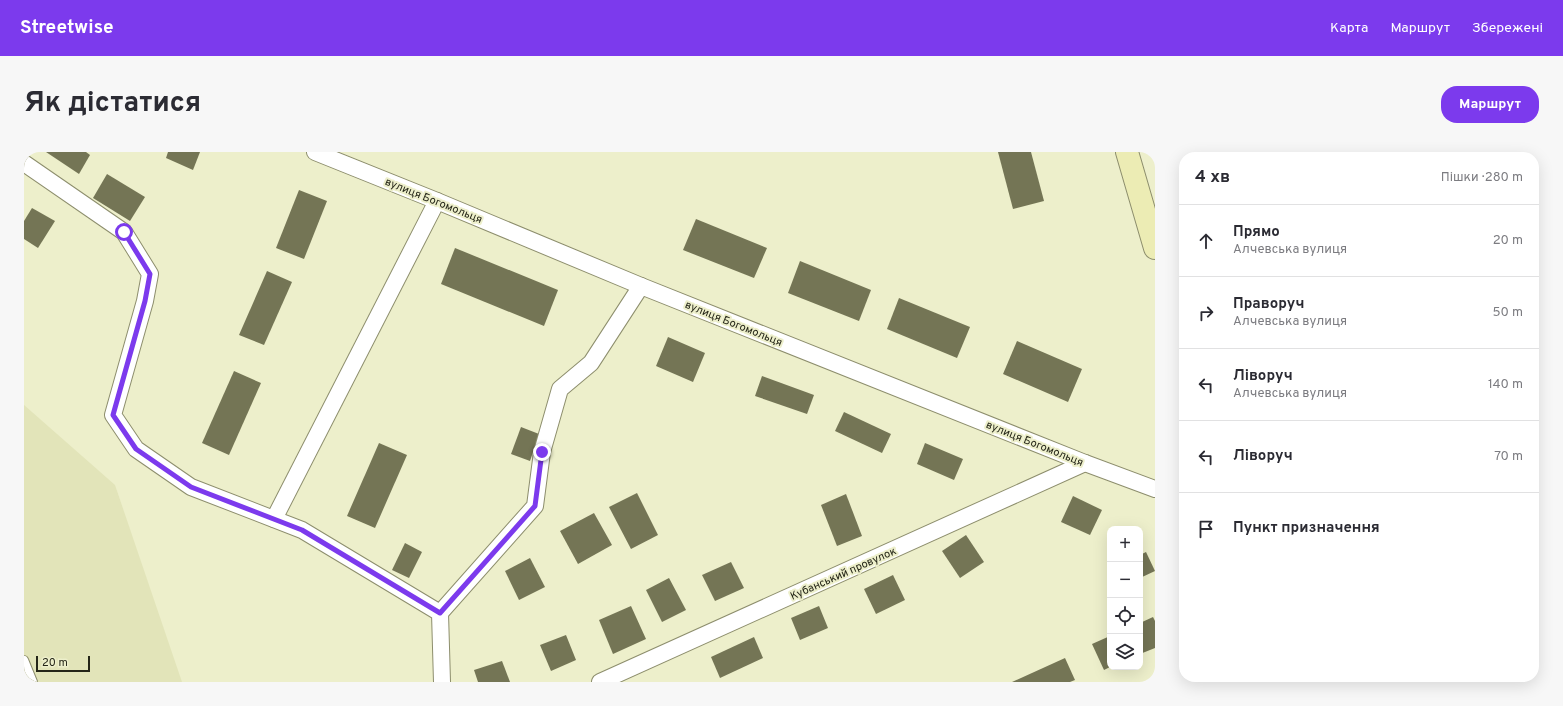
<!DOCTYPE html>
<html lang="uk">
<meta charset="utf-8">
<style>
:root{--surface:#fff;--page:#f7f7f7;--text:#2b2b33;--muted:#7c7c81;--line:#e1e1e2;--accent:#7c3aed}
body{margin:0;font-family:Overpass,sans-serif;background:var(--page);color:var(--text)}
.controls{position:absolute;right:12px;bottom:12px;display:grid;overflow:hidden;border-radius:8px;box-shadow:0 4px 16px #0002}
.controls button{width:36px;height:36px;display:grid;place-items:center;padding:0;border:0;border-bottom:1px solid var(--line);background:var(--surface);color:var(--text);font:20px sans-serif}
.scale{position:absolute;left:12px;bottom:10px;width:54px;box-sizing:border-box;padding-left:4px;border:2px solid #242517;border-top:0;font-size:11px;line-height:14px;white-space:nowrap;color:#242517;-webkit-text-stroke:3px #edefcb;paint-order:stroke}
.stop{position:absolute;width:12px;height:12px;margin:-9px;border:3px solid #7c3aed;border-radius:50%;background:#fff}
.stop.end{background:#7c3aed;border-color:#fff;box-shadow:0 1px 4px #0008}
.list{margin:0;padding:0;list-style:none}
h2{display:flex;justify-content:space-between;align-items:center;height:52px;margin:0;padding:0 16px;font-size:17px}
h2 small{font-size:13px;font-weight:400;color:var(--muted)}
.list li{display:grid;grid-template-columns:26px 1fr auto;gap:12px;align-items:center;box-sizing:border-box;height:72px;padding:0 16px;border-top:1px solid var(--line)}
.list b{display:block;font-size:15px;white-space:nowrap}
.list p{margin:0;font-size:13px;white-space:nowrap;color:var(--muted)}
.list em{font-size:13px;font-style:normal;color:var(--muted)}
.icon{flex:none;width:22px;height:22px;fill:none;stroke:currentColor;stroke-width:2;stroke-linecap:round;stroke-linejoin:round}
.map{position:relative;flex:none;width:1131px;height:530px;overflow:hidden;border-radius:16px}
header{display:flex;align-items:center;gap:24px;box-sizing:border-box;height:56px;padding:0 20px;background:var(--accent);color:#fff}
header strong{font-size:19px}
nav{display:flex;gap:22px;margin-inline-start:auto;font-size:14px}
.intro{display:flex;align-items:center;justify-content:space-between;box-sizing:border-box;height:96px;padding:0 24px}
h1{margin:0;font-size:28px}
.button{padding:10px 18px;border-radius:16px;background:var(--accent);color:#fff;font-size:14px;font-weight:700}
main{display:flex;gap:24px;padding:0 24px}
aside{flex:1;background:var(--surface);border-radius:16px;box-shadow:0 4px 16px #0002}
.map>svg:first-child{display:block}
</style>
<header>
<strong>Streetwise</strong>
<nav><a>Карта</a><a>Маршрут</a><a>Збережені</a></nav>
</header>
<div class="intro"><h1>Як дістатися</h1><a class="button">Маршрут</a></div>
<main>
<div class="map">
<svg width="1131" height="530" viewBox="0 0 1131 530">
<rect width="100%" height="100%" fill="#edefcb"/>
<polygon fill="#e2e4b9" points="0,253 91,333 158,530 0,530"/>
<g fill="#747555">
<polygon points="22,0 62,0 66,3 55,22"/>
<polygon points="144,0 176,0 169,18 142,6"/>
<polygon points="974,0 1007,0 1020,49 989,57"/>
<polygon points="83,22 121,45 106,69 69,46"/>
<polygon points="275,38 303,49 280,107 252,96"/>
<polygon points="8,56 31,69 14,96 0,87 0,69"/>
<polygon points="672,67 743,96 730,126 659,98"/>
<polygon points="431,96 534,138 520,174 417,132"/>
<polygon points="776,109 847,138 835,169 764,141"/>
<polygon points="243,119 268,130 240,193 215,183"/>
<polygon points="875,146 946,175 933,206 863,177"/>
<polygon points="644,185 681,201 669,230 632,214"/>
<polygon points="993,189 1058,217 1044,250 979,222"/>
<polygon points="210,219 237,231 205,303 178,291"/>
<polygon points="738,224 790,243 783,262 731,244"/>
<polygon points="820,260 867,282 858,301 811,279"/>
<polygon points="497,275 515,282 506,309 487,302"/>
<polygon points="355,291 383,303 351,376 323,364"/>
<polygon points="901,291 939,307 930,328 893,312"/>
<polygon points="613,341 634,383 607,397 585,355"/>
<polygon points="822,342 838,384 813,394 797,353"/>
<polygon points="1049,344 1078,358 1066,383 1037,370"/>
<polygon points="570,361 588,393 554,412 536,379"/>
<polygon points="942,383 960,410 936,426 918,399"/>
<polygon points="381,391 398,400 385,426 368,418"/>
<polygon points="1122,400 1131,419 1116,426 1116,403"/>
<polygon points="506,406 521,435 495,448 481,419"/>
<polygon points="707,410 720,436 691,449 678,423"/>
<polygon points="869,423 881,448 852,462 840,437"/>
<polygon points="645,426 662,458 638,470 622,438"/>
<polygon points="607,454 622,487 589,502 575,468"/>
<polygon points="795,454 804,476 776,488 767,466"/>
<polygon points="1129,465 1131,469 1131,496 1116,502 1116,471"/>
<polygon points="542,483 552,508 527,519 516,493"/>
<polygon points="1086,484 1086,515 1080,518 1068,492"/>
<polygon points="730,485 739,506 696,526 687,505"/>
<polygon points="1041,506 1051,528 1046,530 988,530"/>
<polygon points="478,509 486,530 454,530 450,518"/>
</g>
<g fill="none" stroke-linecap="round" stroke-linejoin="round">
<g stroke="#8d8e6d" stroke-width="10">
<polyline id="lane" points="0,508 9,530"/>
</g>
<g stroke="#8d8e6d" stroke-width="18">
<g id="street">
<polyline points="291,0 413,49 617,134 1061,311 1131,337"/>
<polyline points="0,11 100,80 126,122 121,149 89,263 112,297 167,335 278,378 416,461 418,530"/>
<polyline points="250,367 413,49"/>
<polyline points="416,461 511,354 518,300 536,237 567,211 617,134"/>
<polyline points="576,530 1061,311"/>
</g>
</g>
<g stroke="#8d8e6d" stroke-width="24">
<polyline id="secondary" points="1103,0 1131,96"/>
</g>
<use href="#lane" stroke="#fff" stroke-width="8"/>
<use href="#street" stroke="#fff" stroke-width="16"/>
<use href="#secondary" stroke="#ececb4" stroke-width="22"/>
</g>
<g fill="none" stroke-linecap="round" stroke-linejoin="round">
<polyline stroke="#7c3aed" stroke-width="5" points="100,80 126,122 121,149 89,263 112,297 167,335 278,378 416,461 511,354 518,300"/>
</g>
<g text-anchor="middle" stroke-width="4" stroke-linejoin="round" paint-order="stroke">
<g font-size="11" fill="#242517" stroke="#edefcb">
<text transform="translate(410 48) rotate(22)" y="4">вулиця Богомольця</text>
<text transform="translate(710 171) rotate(22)" y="4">вулиця Богомольця</text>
<text transform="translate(1011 291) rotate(22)" y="4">вулиця Богомольця</text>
<text transform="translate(819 421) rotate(-24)" y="4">Кубанський провулок</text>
</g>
</g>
</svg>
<div class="controls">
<button>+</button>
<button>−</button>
<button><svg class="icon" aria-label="locate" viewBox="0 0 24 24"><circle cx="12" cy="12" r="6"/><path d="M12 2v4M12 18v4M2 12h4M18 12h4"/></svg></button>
<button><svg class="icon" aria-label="layers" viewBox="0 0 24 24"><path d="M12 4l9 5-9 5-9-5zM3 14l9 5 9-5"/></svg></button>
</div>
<div class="scale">20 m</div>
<div class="stop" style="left:100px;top:80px"></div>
<div class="stop end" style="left:518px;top:300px"></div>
</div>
<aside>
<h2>4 хв<small>Пішки · 280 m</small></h2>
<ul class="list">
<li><svg class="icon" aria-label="ahead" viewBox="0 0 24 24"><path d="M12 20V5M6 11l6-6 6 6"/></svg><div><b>Прямо</b><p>Алчевська вулиця</p></div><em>20 m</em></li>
<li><svg class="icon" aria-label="right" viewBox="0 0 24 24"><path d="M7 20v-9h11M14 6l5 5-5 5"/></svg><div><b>Праворуч</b><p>Алчевська вулиця</p></div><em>50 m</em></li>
<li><svg class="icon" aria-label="left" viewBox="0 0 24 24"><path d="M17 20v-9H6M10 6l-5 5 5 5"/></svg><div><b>Ліворуч</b><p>Алчевська вулиця</p></div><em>140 m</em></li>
<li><svg class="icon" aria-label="left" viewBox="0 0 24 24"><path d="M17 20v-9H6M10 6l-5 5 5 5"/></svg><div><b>Ліворуч</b></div><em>70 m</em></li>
<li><svg class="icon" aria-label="arrive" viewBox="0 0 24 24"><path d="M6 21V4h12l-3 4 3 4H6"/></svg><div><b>Пункт призначення</b></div></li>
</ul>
</aside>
</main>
